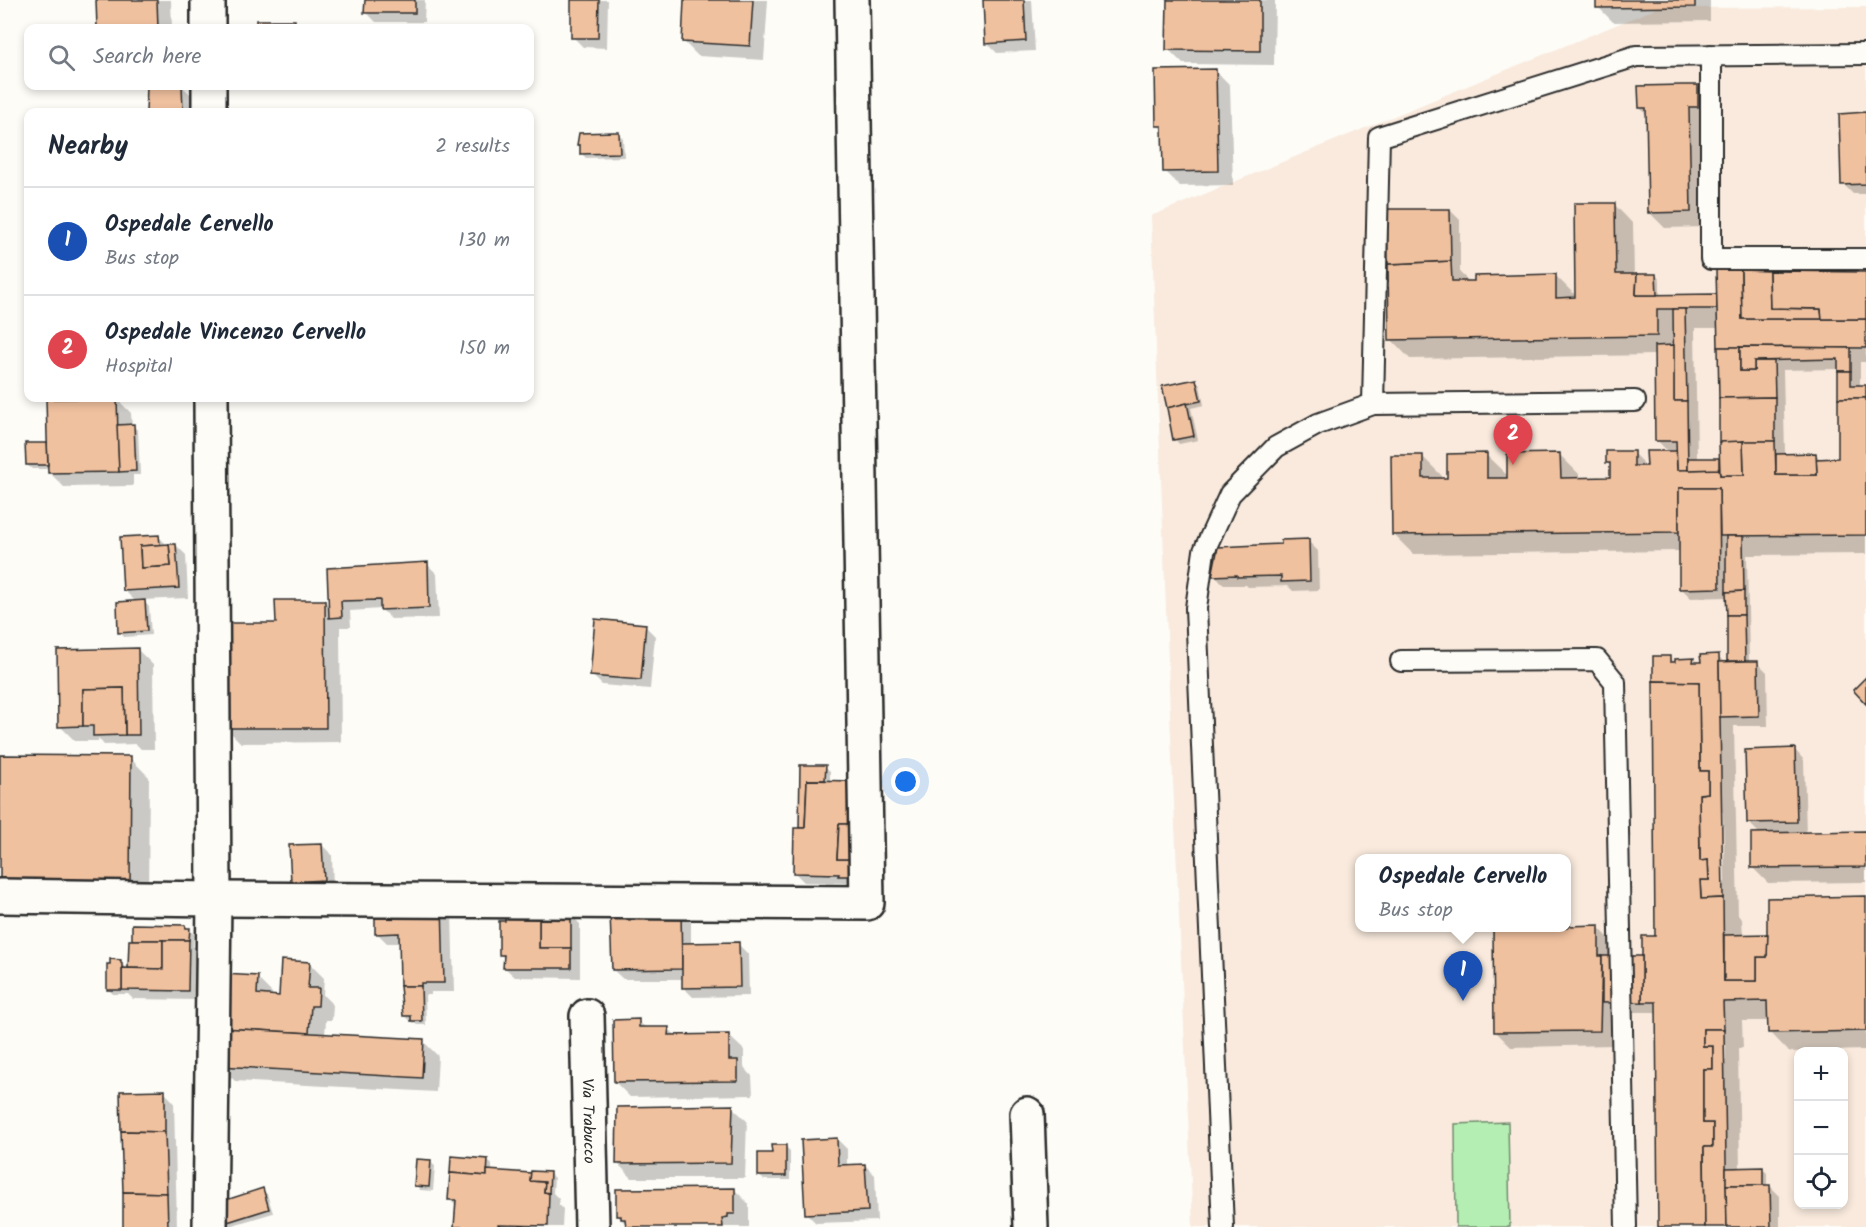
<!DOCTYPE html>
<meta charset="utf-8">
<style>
:root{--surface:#fff;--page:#f2f2f3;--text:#1f2937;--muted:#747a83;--line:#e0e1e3;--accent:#d1495b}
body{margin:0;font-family:Kalam,sans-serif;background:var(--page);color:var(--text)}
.controls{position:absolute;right:18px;bottom:18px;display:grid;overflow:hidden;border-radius:12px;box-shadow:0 3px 9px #0003}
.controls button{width:54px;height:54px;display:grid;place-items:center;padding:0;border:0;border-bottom:2px solid var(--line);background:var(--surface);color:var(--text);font:30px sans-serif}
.you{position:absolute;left:906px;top:782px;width:21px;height:21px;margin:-15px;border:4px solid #fff;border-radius:50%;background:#1a73e8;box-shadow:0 0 0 9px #1a73e833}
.badge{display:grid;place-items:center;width:39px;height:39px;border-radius:50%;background:var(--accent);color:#fff;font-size:20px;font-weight:700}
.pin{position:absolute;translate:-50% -50px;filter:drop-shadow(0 2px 3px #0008)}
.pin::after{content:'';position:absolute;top:32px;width:21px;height:18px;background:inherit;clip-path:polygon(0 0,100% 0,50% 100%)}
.popup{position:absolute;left:1355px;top:854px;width:216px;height:78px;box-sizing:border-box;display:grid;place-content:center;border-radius:12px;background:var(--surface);filter:drop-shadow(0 2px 4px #0005);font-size:20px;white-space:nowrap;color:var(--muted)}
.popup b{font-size:22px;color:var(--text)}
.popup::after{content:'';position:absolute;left:50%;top:100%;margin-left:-12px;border:12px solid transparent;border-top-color:var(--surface)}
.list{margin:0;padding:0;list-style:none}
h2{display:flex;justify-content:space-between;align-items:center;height:78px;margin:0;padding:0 24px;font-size:26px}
h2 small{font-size:20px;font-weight:400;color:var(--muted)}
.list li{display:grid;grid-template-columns:39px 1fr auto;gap:18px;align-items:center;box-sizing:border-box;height:108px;padding:0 24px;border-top:2px solid var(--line)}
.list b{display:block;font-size:22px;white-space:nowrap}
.list p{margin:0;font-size:20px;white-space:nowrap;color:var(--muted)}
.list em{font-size:20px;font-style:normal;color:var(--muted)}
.icon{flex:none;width:33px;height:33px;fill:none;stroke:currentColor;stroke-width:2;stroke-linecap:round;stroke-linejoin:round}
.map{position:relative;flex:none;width:1866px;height:1227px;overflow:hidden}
.search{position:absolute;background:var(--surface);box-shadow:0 3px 9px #0003;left:24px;top:24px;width:510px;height:66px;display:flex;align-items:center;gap:15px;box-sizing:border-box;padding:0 21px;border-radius:12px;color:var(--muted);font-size:22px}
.panel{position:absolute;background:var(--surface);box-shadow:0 3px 9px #0003;left:24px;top:108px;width:510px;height:294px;border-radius:12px}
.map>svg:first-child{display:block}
</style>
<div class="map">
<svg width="1866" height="1227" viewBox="0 0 1866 1227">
<rect width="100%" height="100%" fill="#fdfcf7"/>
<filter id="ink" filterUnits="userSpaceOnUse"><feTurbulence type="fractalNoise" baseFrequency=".0167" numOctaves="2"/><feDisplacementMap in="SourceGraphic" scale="12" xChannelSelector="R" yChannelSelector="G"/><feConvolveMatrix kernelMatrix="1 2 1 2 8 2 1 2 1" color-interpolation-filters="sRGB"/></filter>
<g filter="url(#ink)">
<path fill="#f9eadd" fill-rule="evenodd" d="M1866 7V1227H1193L1170 714 1151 216 1657 8ZM1360 858H1567V928H1360ZM1798 1052H1844V1204H1798Z"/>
<polygon fill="#b5eeb2" stroke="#708c6e" stroke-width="1.5" points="1508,1122 1510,1227 1456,1227 1455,1124"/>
<g fill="#0003" fill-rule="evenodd">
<polygon points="98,0 171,0 172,28 99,28"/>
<polygon points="366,0 425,0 424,22 376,22 366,12"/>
<polygon points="573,0 608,0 607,48 583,47 573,37"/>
<polygon points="686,0 768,0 764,60 698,56 683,41"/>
<polygon points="984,0 1032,0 1035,51 997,53 987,43"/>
<polygon points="1168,0 1275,0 1274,65 1183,64 1168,49"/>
<polygon points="1598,0 1710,0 1710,21 1613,22 1598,7"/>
<polygon points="294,21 301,28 257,28 257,22"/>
<polygon points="1215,70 1230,85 1233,185 1180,186 1165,171 1164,131 1157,125"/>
<polygon points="148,86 182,86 192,96 192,112 148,112"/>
<polygon points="1697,86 1712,101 1706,227 1665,228 1650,213 1647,115 1640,108"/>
<polygon points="1866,114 1866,194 1853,194 1843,184"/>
<polygon points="618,134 623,138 624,157 586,158 582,154 582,148 578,145"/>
<path d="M1614 204 1633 224 1634 275H1656L1660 280V296L1718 295 1866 274V362H1860V386H1866V554L1747 555 1749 662H1757L1767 672 1768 726H1734L1738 915 1742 919 1743 936H1769L1866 898V1050L1789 1052 1770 1032 1769 1021H1742L1743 1048H1738L1740 1169 1762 1168 1767 1173V1186H1770L1780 1196V1227H1659L1658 1016 1653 1012H1616L1615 1045 1511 1047 1496 1032 1494 929 1598 927 1613 942V957H1641L1657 937 1670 658 1677 665 1693 660 1697 664 1718 656 1725 663H1730L1728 661V597L1691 598 1681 588V551L1413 554 1394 535 1422 456 1442 476V480H1449L1486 455 1509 477 1559 454 1579 474V479H1611V466L1607 463 1633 453 1648 468 1669 453 1657 440 1656 355 1410 359 1391 339 1450 210 1460 220V273L1470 282 1556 276 1577 297ZM1695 328H1719L1721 459H1697ZM1839 369 1840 460 1820 459 1816 454 1788 455 1785 452 1783 370ZM1720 812H1723L1725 882 1722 883ZM1723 1045H1726V1061L1723 1058Z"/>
<polygon points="1195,380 1200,385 1204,405 1191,408 1198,440 1179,444 1175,439"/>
<polygon points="47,398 120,398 121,399 121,403 131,413 132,426 138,430 140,475 133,475 133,486 64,487 49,472 49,469 32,469 27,465 46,444 49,447"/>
<polygon points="159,537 168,546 176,545 186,555 188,598 143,600 149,607 151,635 124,637 120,632 137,603 125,591"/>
<polygon points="1308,541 1318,551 1319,590 1293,591 1288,586 1248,587 1246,585 1224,585 1214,575 1283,546"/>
<polygon points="427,564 437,574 439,618 391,619 381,609 350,611 351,627 340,627 341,742 241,743 226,728 325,601 330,607 328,570"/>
<polygon points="645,626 655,636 650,689 602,685 592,675"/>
<polygon points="138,650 153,665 154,749 141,749 136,744 104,745 98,738 98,741 75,741 60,726"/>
<polygon points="1795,750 1804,760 1806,834 1866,833 1866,882 1768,883 1753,868 1760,834 1748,822"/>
<polygon points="0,757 130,758 149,777 148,904"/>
<polygon points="801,766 825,767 830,771 830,782 860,885 850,885 848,883 804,882 794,872 800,830"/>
<polygon points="322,845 332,855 333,889 302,891 292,881"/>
<polygon points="681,904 685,917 691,922 691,945 738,944 748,954 749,996 693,997 683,987 683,979 623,979 613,970"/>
<polygon points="452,914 454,992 431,992 431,995 425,995 426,1025 417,1025 404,1016 401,943 387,943 377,933"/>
<polygon points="571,915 580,924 580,978 515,977 505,968 505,959 500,954 541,919"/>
<polygon points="185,926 194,934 193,946 199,952 197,1000 133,999 128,994 113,994 108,989 120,961 126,969 132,970 129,968"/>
<polygon points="309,963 324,978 323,995 333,1005 332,1020 326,1020 325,1035 423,1041 438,1056 436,1092 235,1081 220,1066 257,978 272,993 272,997 280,997"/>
<polygon points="638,1021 646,1028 668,1028 676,1036 729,1036 744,1050 744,1067 752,1076 753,1095 630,1097 615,1082"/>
<polygon points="164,1092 174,1102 177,1227 125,1227"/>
<polygon points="732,1107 747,1121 745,1178 632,1178 617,1163"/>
<polygon points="837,1139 847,1149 847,1166 865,1165 875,1175 877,1221 816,1223 806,1213"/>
<polygon points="785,1146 790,1151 790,1180 764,1180 759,1176"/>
<polygon points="488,1160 492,1165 492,1172 550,1174 554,1178 553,1193 559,1199 559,1205 563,1209 562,1227 455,1227 457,1207 449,1199"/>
<polygon points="430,1162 435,1166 433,1191 420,1190 416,1185"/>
<polygon points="734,1189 749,1204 749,1227 627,1227 627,1225 618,1216"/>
<polygon points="262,1190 267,1194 273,1213 226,1227 216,1205"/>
</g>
<g fill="#f0c19f" stroke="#2b2b2b" stroke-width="1.5">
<polygon points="96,0 157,0 158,28 97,28"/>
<polygon points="365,0 415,0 415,13 364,13"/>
<polygon points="571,0 599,0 598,38 571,38"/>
<polygon points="684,0 753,0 750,46 682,42"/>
<polygon points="983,0 1024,0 1026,41 985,44"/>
<polygon points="1167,0 1260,0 1260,51 1166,50"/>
<polygon points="1596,0 1695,0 1695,7 1596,8"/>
<polygon points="256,20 295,20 295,28 306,28 256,28"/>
<polygon points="1216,69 1218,171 1163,172 1162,126 1156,126 1155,70"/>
<polygon points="1682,85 1698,85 1698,107 1689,107 1691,212 1648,213 1646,108 1639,108 1638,86"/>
<polygon points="147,86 182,86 183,111 185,112 146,112"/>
<polygon points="1866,112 1866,184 1841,185 1839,114"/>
<polygon points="614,132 619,132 620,153 580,154 580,145 577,145 579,133"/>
<polygon points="1574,203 1615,203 1616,274 1637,274 1636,295 1717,294 1717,309 1657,309 1657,336 1389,340 1388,264 1451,261 1452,281 1474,281 1474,276 1556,274 1556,298 1575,297"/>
<polygon points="1387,209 1450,209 1451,261 1388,264"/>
<polygon points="1716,270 1741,270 1742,319 1866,319 1866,348 1718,347"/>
<polygon points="1741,270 1769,271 1770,308 1821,309 1822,319 1742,319"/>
<polygon points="1769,271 1866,272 1866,319 1822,319 1821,309 1770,308"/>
<polygon points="1637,274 1656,274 1657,295 1636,295"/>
<polygon points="1673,309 1685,309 1687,401 1674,401"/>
<polygon points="1674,345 1674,401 1687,401 1688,470 1677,470 1676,441 1655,441 1654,346"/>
<polygon points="1718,347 1740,347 1740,371 1754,371 1754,361 1774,361 1775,397 1719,398"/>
<polygon points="1740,347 1851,348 1851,371 1838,371 1838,359 1754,361 1754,371 1740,371"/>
<polygon points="1838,371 1851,371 1851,385 1866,385 1866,398 1838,398"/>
<polygon points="1196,379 1201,401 1167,408 1162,386"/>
<polygon points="1775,397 1775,441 1719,442 1719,398"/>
<polygon points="117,398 119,472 48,473 46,399"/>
<polygon points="1838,398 1866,398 1866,535 1720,536 1719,488 1679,488 1679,532 1392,535 1391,455 1423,455 1423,478 1447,478 1447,454 1487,453 1487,478 1507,478 1507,454 1560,453 1561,478 1610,477 1610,463 1606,463 1606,451 1634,451 1634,466 1647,466 1646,451 1676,451 1677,470 1719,469 1720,475 1744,475 1743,441 1775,441 1776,475 1817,475 1816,459 1838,458"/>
<polygon points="1187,403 1194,436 1173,440 1167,408"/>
<polygon points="134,424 136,471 119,472 117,425"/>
<polygon points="1743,441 1744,475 1720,475 1719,442"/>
<polygon points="25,443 47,443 48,465 26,465"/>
<polygon points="1816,453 1817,475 1776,475 1776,454"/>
<polygon points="1688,458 1719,458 1719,469 1688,470"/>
<polygon points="1679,488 1719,488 1720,588 1679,589"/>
<polygon points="159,535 160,545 140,546 141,568 171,566 169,544 176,544 179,588 123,591 120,537"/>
<polygon points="1726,536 1743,536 1744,591 1726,592"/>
<polygon points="1309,539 1310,581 1281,582 1281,576 1237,577 1237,575 1212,576 1218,547 1281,544 1281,540"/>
<polygon points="169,544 171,566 141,568 140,546"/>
<polygon points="428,562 429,608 380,610 380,600 341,601 342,617 329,618 327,568"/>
<polygon points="1744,591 1744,615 1727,615 1726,592"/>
<polygon points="145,600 147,631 118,633 117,602"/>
<polygon points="275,600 325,600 326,728 224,728 224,623 276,623"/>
<polygon points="1727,615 1744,615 1745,661 1727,661"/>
<polygon points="595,619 646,624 641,680 590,676"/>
<polygon points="138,648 139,735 125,735 124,688 83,689 83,726 58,727 57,650"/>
<polygon points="1719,654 1723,898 1701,899 1700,880 1709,880 1708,860 1700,861 1699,794 1708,793 1708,771 1700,771 1699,682 1653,681 1653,656 1670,656 1670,662 1675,662 1675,659 1694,658 1693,662 1701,662 1700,655"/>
<polygon points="1745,661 1758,661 1759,716 1720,717 1719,662"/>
<polygon points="1866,677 1866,704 1853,690"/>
<polygon points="1653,681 1699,682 1700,771 1708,771 1708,793 1699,794 1700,861 1708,860 1709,880 1700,880 1701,899 1723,898 1724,981 1757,981 1757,957 1767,957 1767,898 1866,896 1866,1031 1768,1033 1767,1001 1723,1002 1724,1029 1703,1029 1703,1046 1713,1046 1713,1069 1703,1069 1703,1123 1713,1123 1713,1147 1704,1147 1705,1227 1658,1227 1656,1002 1642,1002 1642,936 1655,936"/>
<polygon points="124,688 125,735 93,736 93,726 83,726 83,689"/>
<polygon points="1795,748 1797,822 1747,823 1745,750"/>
<polygon points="0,755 131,756 130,885 0,884"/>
<polygon points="800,765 826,765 825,780 807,780 805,828 799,828"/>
<polygon points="807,780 853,781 852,824 839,824 837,859 851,859 851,876 838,876 839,874 793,873 794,828 805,828"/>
<polygon points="839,824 852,824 851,859 837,859"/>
<polygon points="1866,831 1866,867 1751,868 1751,833"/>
<polygon points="322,844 324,880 291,882 289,845"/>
<polygon points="442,902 444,983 421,983 421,986 400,986 399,933 375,934 375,912"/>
<polygon points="681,911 682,969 612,970 610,912"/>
<rect x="539" y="913" width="32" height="35"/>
<polygon points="505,918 539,918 539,948 571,948 571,968 503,968 504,955 499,955 499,921 505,921"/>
<polygon points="132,924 185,925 186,928 190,928 189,940 132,940"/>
<polygon points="1599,925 1599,956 1602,956 1600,1031 1494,1032 1493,928 1567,928 1567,926"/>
<polygon points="1768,934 1767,957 1757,957 1757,981 1724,981 1724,935"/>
<polygon points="129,940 163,940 163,969 128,968"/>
<polygon points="163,940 189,940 188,991 122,990 122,968 163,969"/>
<polygon points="739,942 740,987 682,988 682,943"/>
<polygon points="1602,956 1642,956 1642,1002 1602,1003"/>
<polygon points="110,959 121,960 121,963 122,963 122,990 107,990 107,964 110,964"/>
<polygon points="281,960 310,962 308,988 319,988 318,1006 311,1006 309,1033 221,1028 224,974 258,976 257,994 279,996"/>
<polygon points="400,986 421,986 422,1021 411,1021 411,1016 403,1016"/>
<polygon points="639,1019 639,1027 669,1027 668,1035 729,1034 729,1060 738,1060 738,1081 614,1082 613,1020"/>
<polygon points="221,1028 424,1039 422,1078 219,1066"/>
<polygon points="1703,1029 1724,1029 1727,1227 1705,1227 1704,1147 1713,1147 1713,1123 1703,1123 1703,1069 1713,1069 1713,1046 1703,1046"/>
<polygon points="165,1090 165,1132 121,1131 120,1091"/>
<polygon points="733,1105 731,1163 616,1164 617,1107"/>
<polygon points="121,1131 165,1132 167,1193 123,1192"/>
<polygon points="837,1138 838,1165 865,1164 868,1211 805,1214 801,1140"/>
<polygon points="771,1145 786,1145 786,1176 758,1176 758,1153 772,1153"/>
<polygon points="451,1156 488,1159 487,1176 450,1173"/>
<polygon points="416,1159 431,1160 429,1187 414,1186"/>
<polygon points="1763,1167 1763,1185 1726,1185 1726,1168"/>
<polygon points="487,1170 531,1173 530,1181 545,1182 544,1192 549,1193 548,1226 498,1225 498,1227 454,1227 456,1200 448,1200 450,1173 487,1176"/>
<polygon points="531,1171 550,1172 549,1193 544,1192 545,1182 530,1181"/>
<polygon points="1726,1185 1770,1185 1771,1227 1727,1227"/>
<polygon points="263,1188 269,1209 221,1224 214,1204"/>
<polygon points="735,1188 735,1214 728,1214 728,1217 722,1218 723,1227 626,1227 625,1219 621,1219 621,1216 616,1216 616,1189"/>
<polygon points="123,1192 167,1193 168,1227 123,1227"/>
</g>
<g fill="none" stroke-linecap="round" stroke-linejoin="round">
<g stroke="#2b2b2b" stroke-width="24">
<g id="service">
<polyline points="1711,55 1711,259 1866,259"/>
<polyline points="1373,404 1379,137 1636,56 1866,54"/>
<polyline points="1401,661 1597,660 1615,682 1626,1227"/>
<polyline points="1223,1227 1196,608 1204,551 1230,494 1276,447 1318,424 1373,404 1635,401"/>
</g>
</g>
<g stroke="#2b2b2b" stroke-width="38">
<g id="minor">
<polyline points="208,0 208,28"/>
<polyline points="209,86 209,112"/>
<polyline points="0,896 214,899 867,903 852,0"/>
<path id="s1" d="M587 1016 592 1227"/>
<polyline points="1027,1114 1031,1227"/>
<polyline points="210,1227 214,899 211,398"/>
</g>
</g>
<use href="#service" stroke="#fdfcf7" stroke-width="20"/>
<use href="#minor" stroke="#fdfcf7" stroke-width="33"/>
</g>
</g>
<g text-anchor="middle" stroke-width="6" stroke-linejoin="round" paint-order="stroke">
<g font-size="16" fill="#2b2b2b" stroke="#fdfcf7">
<text dy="6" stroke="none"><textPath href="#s1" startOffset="105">Via Trabucco</textPath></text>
</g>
</g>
</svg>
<div class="controls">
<button>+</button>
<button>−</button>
<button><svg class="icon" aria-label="locate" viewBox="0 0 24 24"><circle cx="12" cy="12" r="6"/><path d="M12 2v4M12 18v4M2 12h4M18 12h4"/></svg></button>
</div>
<div class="you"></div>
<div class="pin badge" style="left:1463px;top:1001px;background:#1a4fb4">1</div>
<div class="popup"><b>Ospedale Cervello</b>Bus stop</div>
<div class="pin badge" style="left:1513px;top:465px;background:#e0444e">2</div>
<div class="search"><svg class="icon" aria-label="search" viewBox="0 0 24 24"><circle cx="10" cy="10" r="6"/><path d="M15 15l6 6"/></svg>Search here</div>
<section class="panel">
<h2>Nearby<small>2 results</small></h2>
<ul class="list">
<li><span class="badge" style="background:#1a4fb4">1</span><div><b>Ospedale Cervello</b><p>Bus stop</p></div><em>130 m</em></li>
<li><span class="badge" style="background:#e0444e">2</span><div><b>Ospedale Vincenzo Cervello</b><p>Hospital</p></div><em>150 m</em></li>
</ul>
</section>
</div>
